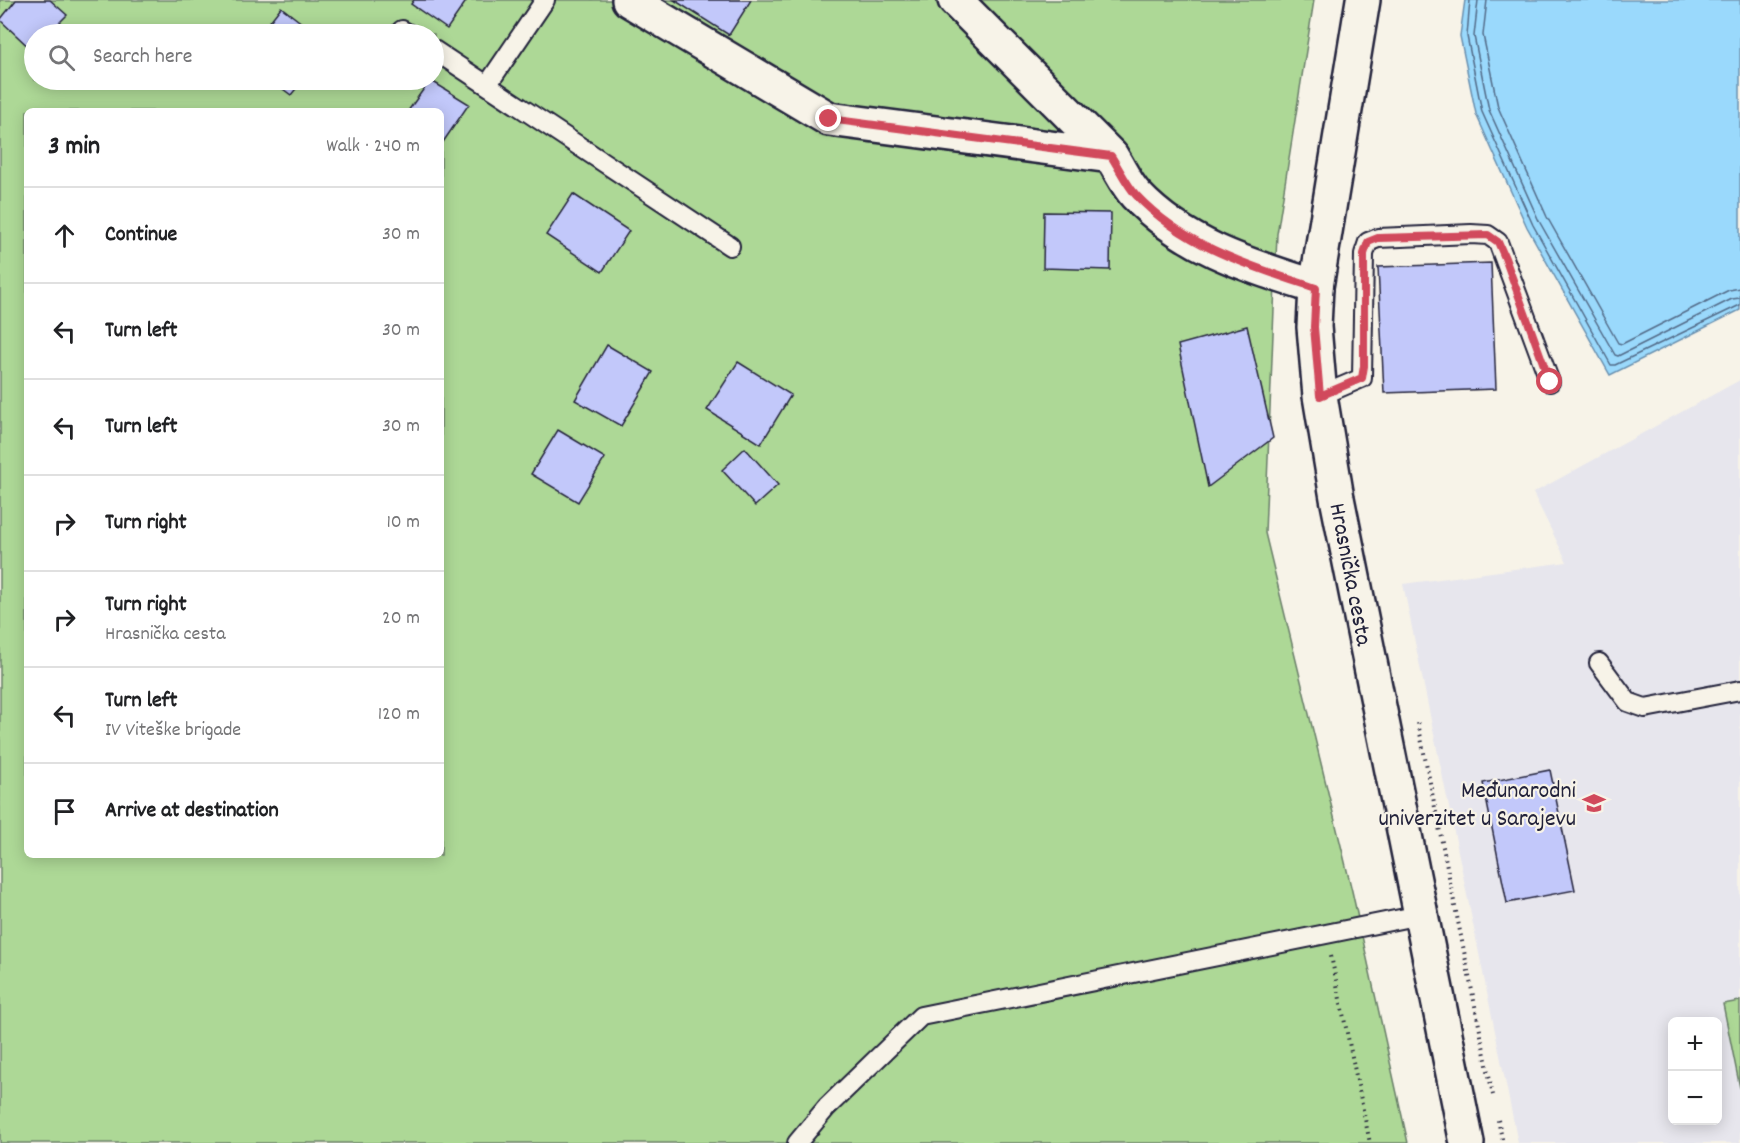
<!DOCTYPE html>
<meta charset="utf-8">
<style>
:root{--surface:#fff;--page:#f6f6f6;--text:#202124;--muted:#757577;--line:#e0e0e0}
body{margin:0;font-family:Dekko,sans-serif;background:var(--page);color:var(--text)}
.controls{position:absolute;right:18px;bottom:18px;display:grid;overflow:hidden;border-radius:9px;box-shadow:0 3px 15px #0003}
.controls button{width:54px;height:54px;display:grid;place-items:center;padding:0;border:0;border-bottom:2px solid var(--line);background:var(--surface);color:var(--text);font:30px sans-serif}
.stop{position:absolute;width:18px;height:18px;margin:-14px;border:4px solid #d1495b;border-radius:50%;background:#fff}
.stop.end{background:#d1495b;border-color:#fff;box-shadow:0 2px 6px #0008}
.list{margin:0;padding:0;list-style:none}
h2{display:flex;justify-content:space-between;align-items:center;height:78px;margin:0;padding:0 24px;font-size:26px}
h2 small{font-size:20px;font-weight:400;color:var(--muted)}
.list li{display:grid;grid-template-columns:39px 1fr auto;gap:18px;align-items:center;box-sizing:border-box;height:96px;padding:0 24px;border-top:2px solid var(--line)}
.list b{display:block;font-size:22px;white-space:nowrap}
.list p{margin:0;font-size:20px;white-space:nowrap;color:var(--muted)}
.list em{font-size:20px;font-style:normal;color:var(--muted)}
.icon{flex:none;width:33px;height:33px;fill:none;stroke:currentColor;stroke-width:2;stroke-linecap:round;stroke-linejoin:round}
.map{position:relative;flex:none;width:1740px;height:1143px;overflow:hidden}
.search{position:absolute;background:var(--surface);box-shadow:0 3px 15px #0003;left:24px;top:24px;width:420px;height:66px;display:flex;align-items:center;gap:15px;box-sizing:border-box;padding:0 21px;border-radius:33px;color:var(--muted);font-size:22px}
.panel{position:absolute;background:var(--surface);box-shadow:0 3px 15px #0003;left:24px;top:108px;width:420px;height:750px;border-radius:9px}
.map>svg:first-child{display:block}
</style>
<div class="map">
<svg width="1740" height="1143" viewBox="0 0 1740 1143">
<rect width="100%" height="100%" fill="#f7f3e8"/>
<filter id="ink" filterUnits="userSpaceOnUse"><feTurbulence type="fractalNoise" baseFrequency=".0167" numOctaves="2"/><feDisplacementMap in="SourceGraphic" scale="12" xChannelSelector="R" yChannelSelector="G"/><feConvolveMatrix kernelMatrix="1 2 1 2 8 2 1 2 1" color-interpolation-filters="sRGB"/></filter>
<g filter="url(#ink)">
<path fill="#e7e6ed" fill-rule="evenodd" d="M1740 380V1143H1518L1403 584 1567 562 1533 493ZM1672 1022H1718V1120H1672Z"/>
<g fill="#add896" stroke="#687d68" stroke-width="1.5" fill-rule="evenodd">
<path d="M0 0H1314L1277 234 1265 533 1352 891 1408 1143H0ZM34 34H434V80H34ZM27 111H441V855H27Z"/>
<polygon points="1740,1001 1740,1088 1723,1004"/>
</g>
<polygon fill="#9ad9fc" stroke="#6a90af" stroke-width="1.5" points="1465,0 1740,0 1740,310 1610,375 1527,227 1476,114 1460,36"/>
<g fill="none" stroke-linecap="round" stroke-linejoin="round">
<g stroke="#526b88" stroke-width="1.5">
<polyline points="1470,0 1467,36 1482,112 1533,225 1611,365 1615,365 1740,305"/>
<polyline points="1478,0 1474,36 1489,110 1539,221 1615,355 1618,356 1732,299 1740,298"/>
<polyline points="1487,0 1483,35 1498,107 1547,217 1618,343 1622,344 1729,290 1740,288"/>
</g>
</g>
<g fill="#c2c8fa" stroke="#22223b" stroke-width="1.5">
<polygon points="16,0 50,0 67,15 48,34 34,34 33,51 0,20"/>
<polygon points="414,0 467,0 447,29 411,4"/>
<polygon points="674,0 751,0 729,35"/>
<polygon points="281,7 316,34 260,34"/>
<polygon points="271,80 303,80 291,95"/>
<polygon points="430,80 469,104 441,145 441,111 408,111"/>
<polygon points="573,194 629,231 602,272 546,235"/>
<polygon points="1044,212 1111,213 1110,270 1043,268"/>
<polygon points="1491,263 1496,389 1384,393 1378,267"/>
<polygon points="1247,326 1273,438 1208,487 1178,345"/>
<polygon points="607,345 653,372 621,426 575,400"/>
<polygon points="738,362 791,395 761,444 707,410"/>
<polygon points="558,430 605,458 578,502 531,474"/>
<polygon points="745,448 778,485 755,506 722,470"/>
<polygon points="1550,770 1575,890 1507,903 1483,783"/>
</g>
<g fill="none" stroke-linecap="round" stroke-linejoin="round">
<g stroke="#22223b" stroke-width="22">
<g id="lane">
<polyline points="402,30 409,34"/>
<polyline points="434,50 730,246"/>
<polyline points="488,84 545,0"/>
<polyline points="1320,396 1362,378 1364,254 1368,242 1378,238 1471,234 1488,235 1498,242 1550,382"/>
<polyline points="1599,663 1628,702 1645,708 1740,690"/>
<polyline points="797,1143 827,1107 921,1016 1420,915"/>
</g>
</g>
<g stroke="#22223b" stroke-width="38">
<g id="street">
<path d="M629 0 829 119 1111 156C1119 168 1126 184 1136 195 1185 247 1250 266 1316 287"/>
<polyline points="955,0 1111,156"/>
</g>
</g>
<g stroke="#22223b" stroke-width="38">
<polyline id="secondary" points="1363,0 1316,287 1314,327 1320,396 1337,498 1467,1143"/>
</g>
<g stroke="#22223b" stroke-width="4" stroke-dasharray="1.5 4.5" stroke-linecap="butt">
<polyline points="1418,723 1493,1095"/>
<polyline points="1331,956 1370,1143"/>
<polyline points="1498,1120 1503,1143"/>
</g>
<use href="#lane" stroke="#f7f3e8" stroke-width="18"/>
<use href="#street" stroke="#f7f3e8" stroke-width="33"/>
<use href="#secondary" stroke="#f7f3e8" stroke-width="33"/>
</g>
</g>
<g fill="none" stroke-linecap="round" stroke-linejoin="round" filter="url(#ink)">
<path stroke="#d1495b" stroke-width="8" d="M829 119 1111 156C1119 168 1126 184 1136 195 1185 247 1250 266 1316 288L1314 327 1320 396 1362 378 1364 366V254L1368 242 1378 238 1488 235 1498 242 1505 258 1550 382"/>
</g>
<defs>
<g id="university-bare" transform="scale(1.8)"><path d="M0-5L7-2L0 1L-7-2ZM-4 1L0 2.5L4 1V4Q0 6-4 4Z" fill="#d1495b" stroke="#f7f3e8" stroke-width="2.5" paint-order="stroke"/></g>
</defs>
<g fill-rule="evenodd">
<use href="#university-bare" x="1594" y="803"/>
</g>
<g text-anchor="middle" stroke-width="4.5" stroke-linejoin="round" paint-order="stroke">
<g font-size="24" fill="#22223b" stroke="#f7f3e8">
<text transform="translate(1352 574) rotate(79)" y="8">Hrasnička cesta</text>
</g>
<g font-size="24" fill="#22223b" stroke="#f7f3e8" text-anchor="end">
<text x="1576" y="797">Međunarodni<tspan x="1576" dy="28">univerzitet u Sarajevu</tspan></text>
</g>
</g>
</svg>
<div class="controls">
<button>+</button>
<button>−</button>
</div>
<div class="stop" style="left:1550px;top:382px"></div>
<div class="stop end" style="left:829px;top:119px"></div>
<div class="search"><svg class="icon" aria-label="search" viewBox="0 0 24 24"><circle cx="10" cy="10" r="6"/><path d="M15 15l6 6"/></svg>Search here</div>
<section class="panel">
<h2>3 min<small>Walk · 240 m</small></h2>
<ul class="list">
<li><svg class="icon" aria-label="ahead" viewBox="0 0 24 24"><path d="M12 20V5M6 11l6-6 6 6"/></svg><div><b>Continue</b></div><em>30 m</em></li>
<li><svg class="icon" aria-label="left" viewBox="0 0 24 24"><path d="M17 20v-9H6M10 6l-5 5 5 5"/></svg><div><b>Turn left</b></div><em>30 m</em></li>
<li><svg class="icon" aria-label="left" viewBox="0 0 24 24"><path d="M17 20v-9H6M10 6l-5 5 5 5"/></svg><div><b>Turn left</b></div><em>30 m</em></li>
<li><svg class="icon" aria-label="right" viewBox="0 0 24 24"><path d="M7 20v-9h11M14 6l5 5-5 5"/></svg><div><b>Turn right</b></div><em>10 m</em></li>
<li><svg class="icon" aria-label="right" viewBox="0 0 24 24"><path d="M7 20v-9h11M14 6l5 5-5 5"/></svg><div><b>Turn right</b><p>Hrasnička cesta</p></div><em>20 m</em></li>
<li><svg class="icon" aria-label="left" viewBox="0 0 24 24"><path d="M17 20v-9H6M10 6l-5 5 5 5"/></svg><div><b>Turn left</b><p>IV Viteške brigade</p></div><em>120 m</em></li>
<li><svg class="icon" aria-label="arrive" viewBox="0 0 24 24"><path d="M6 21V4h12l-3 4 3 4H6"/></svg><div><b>Arrive at destination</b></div></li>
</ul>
</section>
</div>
